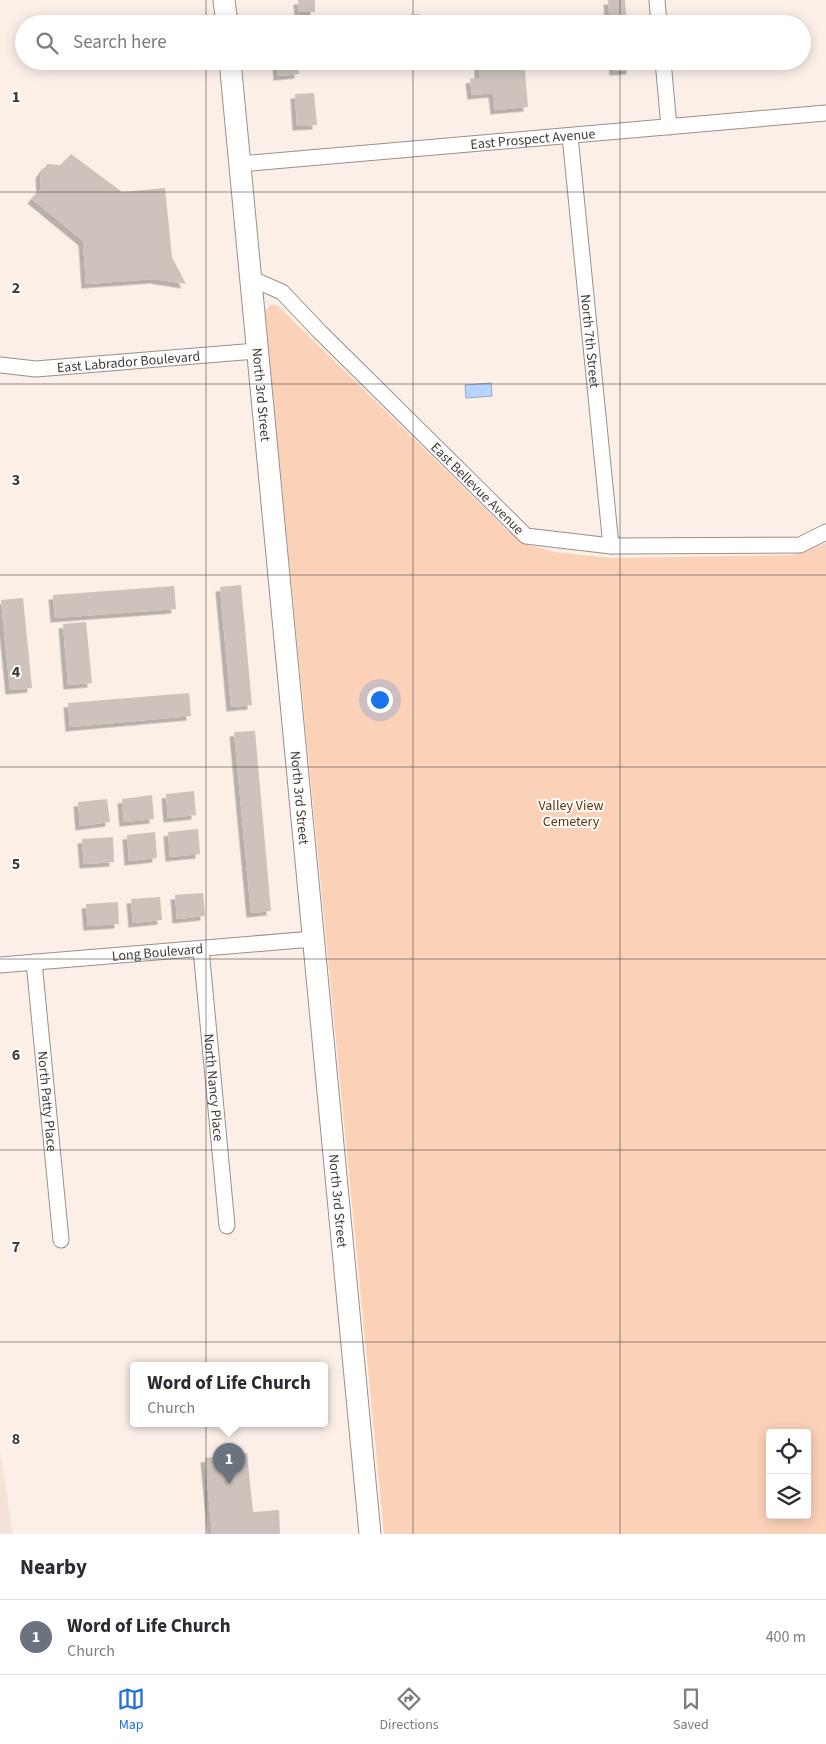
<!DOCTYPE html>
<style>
:root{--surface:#fff;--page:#f7f7f7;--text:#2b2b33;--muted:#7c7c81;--line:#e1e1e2;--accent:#2171dc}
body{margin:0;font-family:"Source Sans 3",sans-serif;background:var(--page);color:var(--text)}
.controls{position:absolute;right:15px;bottom:15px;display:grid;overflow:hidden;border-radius:5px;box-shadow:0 2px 12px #0003}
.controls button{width:45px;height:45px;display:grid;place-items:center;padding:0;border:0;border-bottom:1px solid var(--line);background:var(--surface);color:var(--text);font:25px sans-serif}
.you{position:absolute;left:379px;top:699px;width:18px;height:18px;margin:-12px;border:4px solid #fff;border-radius:50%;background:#1a73e8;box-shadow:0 0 0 8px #1a73e833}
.badge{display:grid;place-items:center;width:32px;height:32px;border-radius:50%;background:var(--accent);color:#fff;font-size:16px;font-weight:700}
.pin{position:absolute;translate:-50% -41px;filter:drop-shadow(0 1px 2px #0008)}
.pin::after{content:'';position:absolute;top:26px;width:18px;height:15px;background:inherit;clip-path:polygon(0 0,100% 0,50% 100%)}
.popup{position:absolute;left:130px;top:1362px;width:198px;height:65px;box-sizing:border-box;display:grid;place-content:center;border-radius:5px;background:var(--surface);filter:drop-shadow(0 1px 4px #0005);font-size:16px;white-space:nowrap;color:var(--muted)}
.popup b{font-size:19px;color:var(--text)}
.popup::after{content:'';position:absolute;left:50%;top:100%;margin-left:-10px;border:10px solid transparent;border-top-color:var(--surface)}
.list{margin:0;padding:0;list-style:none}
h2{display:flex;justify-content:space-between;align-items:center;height:65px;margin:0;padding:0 20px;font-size:21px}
h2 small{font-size:16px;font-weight:400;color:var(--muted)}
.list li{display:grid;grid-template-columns:32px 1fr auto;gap:15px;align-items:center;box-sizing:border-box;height:75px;padding:0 20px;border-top:1px solid var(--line)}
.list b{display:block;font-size:19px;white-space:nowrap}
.list p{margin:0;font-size:16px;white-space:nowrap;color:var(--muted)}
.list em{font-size:16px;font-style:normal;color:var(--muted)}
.icon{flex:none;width:28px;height:28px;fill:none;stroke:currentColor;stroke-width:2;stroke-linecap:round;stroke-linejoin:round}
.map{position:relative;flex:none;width:826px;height:1534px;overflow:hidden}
.search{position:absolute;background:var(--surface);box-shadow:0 2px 12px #0003;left:15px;right:15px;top:15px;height:55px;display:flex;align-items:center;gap:12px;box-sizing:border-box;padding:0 18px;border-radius:28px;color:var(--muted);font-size:19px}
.sheet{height:140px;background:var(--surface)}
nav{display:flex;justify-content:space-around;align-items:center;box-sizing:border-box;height:70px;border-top:1px solid var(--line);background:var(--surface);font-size:14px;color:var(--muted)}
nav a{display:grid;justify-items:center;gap:2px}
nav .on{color:var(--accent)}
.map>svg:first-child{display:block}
</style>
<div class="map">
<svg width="826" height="1534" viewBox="0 0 826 1534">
<defs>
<filter id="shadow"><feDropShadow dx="-4.5" dy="4.5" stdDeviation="0" flood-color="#0004"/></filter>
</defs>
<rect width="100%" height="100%" fill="#fbefe8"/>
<polygon fill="#f5e3d7" points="0,1451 13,1534 0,1534"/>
<path fill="#fbd1b8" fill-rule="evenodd" d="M270 305H277L508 531 528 545 555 552 611 558 791 555 826 543V1534H384L265 311ZM770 1433H807V1515H770Z"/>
<polygon fill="#b8d5ff" stroke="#94a7c3" points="491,383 492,396 466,398 465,385"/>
<g fill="#cec3bc" filter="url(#shadow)">
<polygon points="298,0 315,0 315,12 299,12"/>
<polygon points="608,0 625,0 627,24 610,24"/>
<polygon points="420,14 421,24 408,24 407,15"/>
<polygon points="277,61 298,61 299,74 278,76"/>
<polygon points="487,61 524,61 528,107 495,110 493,93 472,95 470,79 479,78 479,62"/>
<polygon points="613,61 631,61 631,70 614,71"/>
<polygon points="314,93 317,125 297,126 295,94"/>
<polygon points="71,154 122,192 165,188 172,257 186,284 154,279 86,284 83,241 32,199 41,188 40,174 47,164 61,165"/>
<polygon points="241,585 252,705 231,707 220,587"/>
<polygon points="174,586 176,609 55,618 53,595"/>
<polygon points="23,598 32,688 10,690 1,600"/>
<polygon points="86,622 92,683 68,685 63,624"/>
<polygon points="189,693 191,716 70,727 68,703"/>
<polygon points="255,731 271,911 251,913 234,732"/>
<polygon points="194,791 196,815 168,818 166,794"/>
<polygon points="152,795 154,819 124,822 122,799"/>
<polygon points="107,799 110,822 80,826 78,802"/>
<polygon points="198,829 200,854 170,857 168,832"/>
<polygon points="155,832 157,858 129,861 127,835"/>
<polygon points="113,837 114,862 84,864 82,839"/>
<polygon points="203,893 205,916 177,919 175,895"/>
<polygon points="160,897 162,920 133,923 131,899"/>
<polygon points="118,902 119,924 88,926 86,904"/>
<polygon points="247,1453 253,1512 279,1510 280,1534 212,1534 205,1458"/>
</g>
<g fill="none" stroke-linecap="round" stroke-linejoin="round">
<g stroke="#9a8f89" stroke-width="17">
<g id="street">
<polyline points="657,0 659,24"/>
<polyline points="663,61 669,127"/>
<path id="s1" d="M570 136 611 546"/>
<path id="s2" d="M240 164 826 113"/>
<path id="s3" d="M250 278 282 292 319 331 526 536 611 546 800 545 826 532"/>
<path id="s4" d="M0 365 36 369 257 351"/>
<path id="s5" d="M201 949 227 1226"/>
<path id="s6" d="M34 962 61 1240"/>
<path id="s7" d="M0 965 313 939"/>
</g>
</g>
<g stroke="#9a8f89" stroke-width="23">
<g id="secondary">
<polyline points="224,0 227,24"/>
<path id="s8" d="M230 61 370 1534"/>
</g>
</g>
<use href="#street" stroke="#fff" stroke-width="15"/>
<use href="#secondary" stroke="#fff" stroke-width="21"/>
</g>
<path fill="none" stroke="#403b38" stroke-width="1" stroke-opacity="0.55" d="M206 0V24M413 0V24M620 0V24M206 61V1534M413 61V1534M620 61V1534M0 192H826M0 384H826M0 575H826M0 767H826M0 959H826M0 1150H826M0 1342H826"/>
<g text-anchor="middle" stroke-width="4" stroke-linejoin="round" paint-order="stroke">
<g font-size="14" fill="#403b38" stroke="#fff">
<text dy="5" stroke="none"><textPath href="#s2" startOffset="294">East Prospect Avenue</textPath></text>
<text dy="5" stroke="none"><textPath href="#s1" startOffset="206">North 7th Street</textPath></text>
<text dy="5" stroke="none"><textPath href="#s4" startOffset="129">East Labrador Boulevard</textPath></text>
<text dy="5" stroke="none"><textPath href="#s8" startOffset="335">North 3rd Street</textPath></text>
<text dy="5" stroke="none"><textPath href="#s3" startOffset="312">East Bellevue Avenue</textPath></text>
<text dy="5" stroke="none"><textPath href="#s8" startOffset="740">North 3rd Street</textPath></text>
<text dy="5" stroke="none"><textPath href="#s7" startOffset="158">Long Boulevard</textPath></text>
<text dy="5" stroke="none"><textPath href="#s5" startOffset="139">North Nancy Place</textPath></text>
<text dy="5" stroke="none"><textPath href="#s6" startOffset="140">North Patty Place</textPath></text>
<text dy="5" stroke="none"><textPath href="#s8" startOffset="1145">North 3rd Street</textPath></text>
</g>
<g font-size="14" fill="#68330a" stroke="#fff">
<text x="571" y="810">Valley View<tspan x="571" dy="16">Cemetery</tspan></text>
</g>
</g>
<g font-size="16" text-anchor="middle" font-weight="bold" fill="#403b38" stroke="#fff" stroke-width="4" stroke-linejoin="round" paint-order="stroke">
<text x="16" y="102">1</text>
<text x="16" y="293">2</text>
<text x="16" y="485">3</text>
<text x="16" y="677">4</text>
<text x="16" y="869">5</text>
<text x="16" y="1060">6</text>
<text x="16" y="1252">7</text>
<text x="16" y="1444">8</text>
</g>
</svg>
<div class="controls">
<button><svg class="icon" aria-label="locate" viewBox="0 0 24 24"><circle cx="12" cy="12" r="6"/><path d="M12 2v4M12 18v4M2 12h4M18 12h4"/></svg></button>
<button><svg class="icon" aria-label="layers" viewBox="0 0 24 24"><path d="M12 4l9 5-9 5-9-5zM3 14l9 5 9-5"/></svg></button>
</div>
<div class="you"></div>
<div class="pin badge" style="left:229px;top:1484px;background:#6b7280">1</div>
<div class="popup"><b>Word of Life Church</b>Church</div>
<div class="search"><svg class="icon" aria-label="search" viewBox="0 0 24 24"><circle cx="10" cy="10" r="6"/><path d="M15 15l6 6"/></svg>Search here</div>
</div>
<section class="sheet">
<h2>Nearby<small></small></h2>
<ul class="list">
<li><span class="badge" style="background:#6b7280">1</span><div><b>Word of Life Church</b><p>Church</p></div><em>400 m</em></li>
</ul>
</section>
<nav>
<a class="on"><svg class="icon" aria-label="map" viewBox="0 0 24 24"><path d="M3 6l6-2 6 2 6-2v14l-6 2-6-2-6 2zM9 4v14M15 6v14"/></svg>Map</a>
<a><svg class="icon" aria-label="directions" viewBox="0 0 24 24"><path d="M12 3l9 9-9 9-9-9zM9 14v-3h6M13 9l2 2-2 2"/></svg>Directions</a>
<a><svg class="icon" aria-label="saved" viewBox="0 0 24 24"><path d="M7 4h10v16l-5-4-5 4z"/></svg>Saved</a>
</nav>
